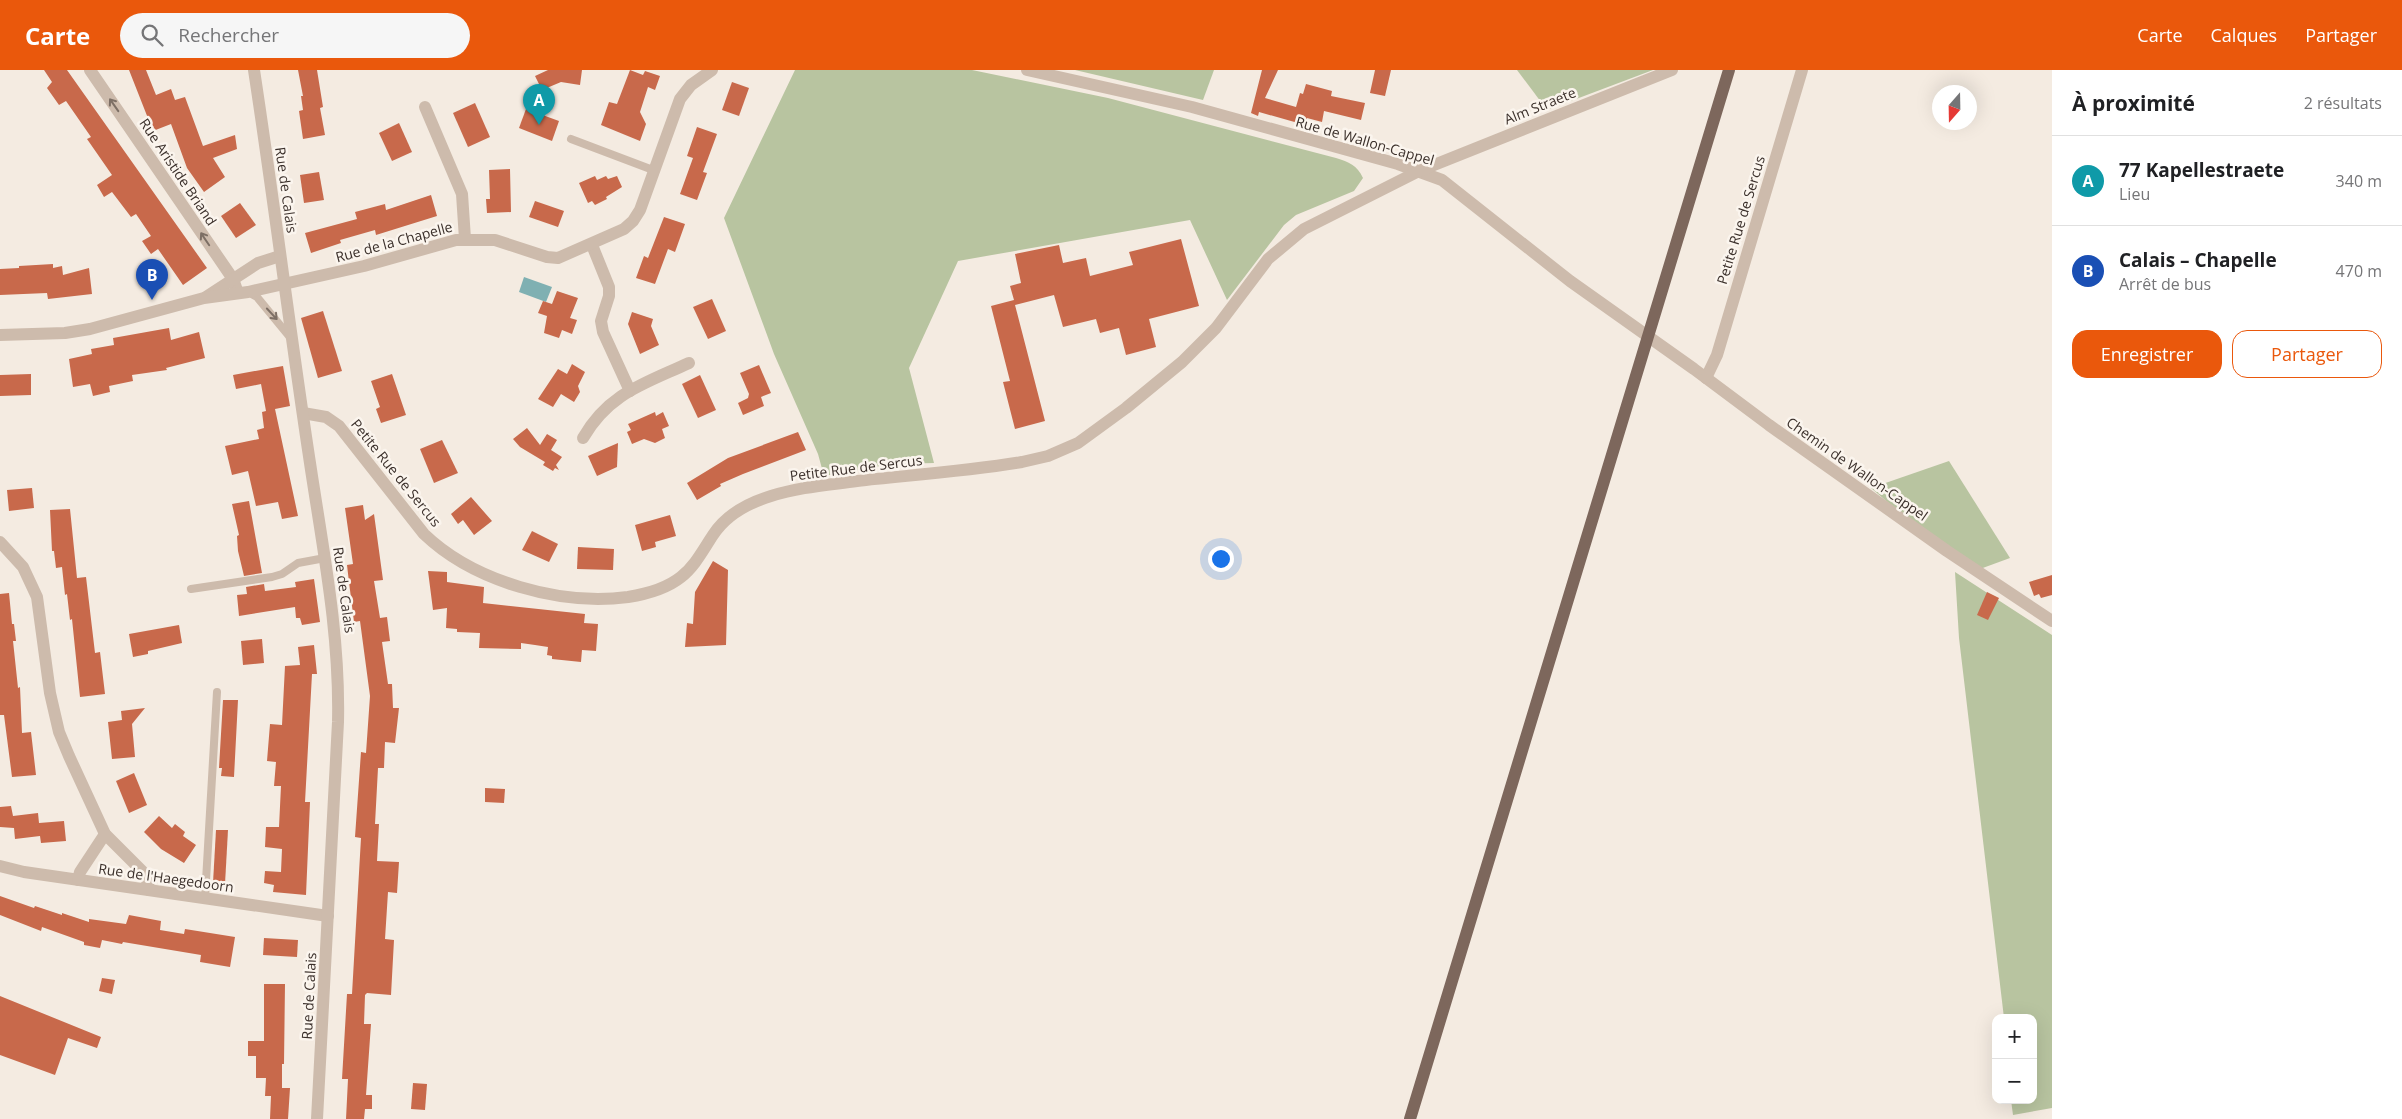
<!DOCTYPE html>
<html lang="fr">
<meta charset="utf-8">
<style>
:root{--surface:#fff;--page:#f6f6f6;--text:#202124;--muted:#757577;--line:#e0e0e0;--accent:#ea580c}
body{margin:0;font-family:"Open Sans",sans-serif;background:var(--page);color:var(--text)}
.controls{position:absolute;right:15px;bottom:15px;display:grid;overflow:hidden;border-radius:10px;box-shadow:0 5px 20px #0002}
.controls button{width:45px;height:45px;display:grid;place-items:center;padding:0;border:0;border-bottom:1px solid var(--line);background:var(--surface);color:var(--text);font:25px sans-serif}
.compass{position:absolute;left:1932px;top:15px;width:45px;height:45px;border-radius:50%;background:var(--surface);box-shadow:0 5px 20px #0002;rotate:200deg}
.you{position:absolute;left:1220px;top:488px;width:18px;height:18px;margin:-12px;border:4px solid #fff;border-radius:50%;background:#1a73e8;box-shadow:0 0 0 8px #1a73e833}
.badge{display:grid;place-items:center;width:32px;height:32px;border-radius:50%;background:var(--accent);color:#fff;font-size:16px;font-weight:700}
.pin{position:absolute;translate:-50% -41px;filter:drop-shadow(0 1px 2px #0008)}
.pin::after{content:'';position:absolute;top:26px;width:18px;height:15px;background:inherit;clip-path:polygon(0 0,100% 0,50% 100%)}
.list{margin:0;padding:0;list-style:none}
h2{display:flex;justify-content:space-between;align-items:center;height:65px;margin:0;padding:0 20px;font-size:21px}
h2 small{font-size:16px;font-weight:400;color:var(--muted)}
.list li{display:grid;grid-template-columns:32px 1fr auto;gap:15px;align-items:center;box-sizing:border-box;height:90px;padding:0 20px;border-top:1px solid var(--line)}
.list b{display:block;font-size:19px;white-space:nowrap}
.list p{margin:0;font-size:16px;white-space:nowrap;color:var(--muted)}
.list em{font-size:16px;font-style:normal;color:var(--muted)}
.actions{display:flex;gap:10px;padding:15px 20px}
.actions a{flex:1;padding:11px 0;border:1px solid var(--accent);border-radius:15px;text-align:center;font-size:18px;color:var(--accent)}
.actions .main{background:var(--accent);color:#fff}
.icon{flex:none;width:28px;height:28px;fill:none;stroke:currentColor;stroke-width:2;stroke-linecap:round;stroke-linejoin:round}
.map{position:relative;flex:none;width:2052px;height:1049px;overflow:hidden}
header{display:flex;align-items:center;gap:30px;box-sizing:border-box;height:70px;padding:0 25px;background:var(--accent);color:#fff}
header strong{font-size:24px}
nav{display:flex;gap:28px;margin-inline-start:auto;font-size:18px}
.search{width:350px;height:45px;background:var(--page);display:flex;align-items:center;gap:12px;box-sizing:border-box;padding:0 18px;border-radius:28px;color:var(--muted);font-size:19px}
main{display:flex}
aside{flex:1;background:var(--surface)}
.map>svg:first-child{display:block}
</style>
<header>
<strong>Carte</strong>
<div class="search"><svg class="icon" aria-label="search" viewBox="0 0 24 24"><circle cx="10" cy="10" r="6"/><path d="M15 15l6 6"/></svg>Rechercher</div>
<nav><a>Carte</a><a>Calques</a><a>Partager</a></nav>
</header>
<main>
<div class="map">
<svg width="2052" height="1049" viewBox="0 0 2052 1049">
<rect width="100%" height="100%" fill="#f4ebe1"/>
<g fill="#b8c4a0">
<path d="M795 0H972L1108 28 1336 88C1349 92 1357 95 1363 108L1354 121 1296 145 1284 155 1227 230 1190 150 958 191 909 298 934 393 893 394 824 406 818 384 774 284 724 148Z"/>
<polygon points="1075,0 1214,0 1203,30"/>
<polygon points="1517,0 1653,0 1547,40"/>
<polygon points="1949,391 2010,488 1980,499 1898,441 1871,418"/>
<polygon points="1955,502 2052,565 2052,1038 2013,1045 2011,1030 2033,1030 2033,948 2004,948 1959,568"/>
</g>
<polygon fill="#7fb0b2" points="524,207 552,217 546,232 519,222"/>
<g fill="#c8694b">
<polygon points="44,0 67,0 207,198 183,215 158,179 151,184 142,171 151,166 136,144 131,147 112,122 104,127 97,115 112,105 87,69 91,67 66,31 59,35 47,18 52,12"/>
<polygon points="129,0 146,0 156,25 171,19 175,30 185,27 203,76 235,65 237,79 213,88 225,107 204,122 187,98 171,54 153,61"/>
<polygon points="298,0 317,0 323,37 320,38 325,65 303,69 299,41 303,40 301,26 303,26"/>
<polygon points="548,0 582,0 580,15 561,12 542,20 535,6"/>
<polygon points="630,0 643,5 645,1 660,6 655,20 648,17 640,42 646,54 640,71 601,55 609,32 617,34"/>
<polygon points="1262,0 1278,0 1265,28 1296,37 1300,23 1303,24 1306,14 1332,21 1331,26 1365,33 1361,50 1324,41 1322,52 1307,48 1305,55 1259,42 1258,46 1251,43"/>
<polygon points="1375,0 1391,0 1385,26 1370,23"/>
<polygon points="732,12 749,18 739,46 722,40"/>
<polygon points="475,33 490,67 468,77 453,43"/>
<polygon points="526,39 559,51 552,71 519,58"/>
<polygon points="399,53 412,82 392,91 379,63"/>
<polygon points="697,57 717,64 703,102 707,103 697,130 680,124 693,88 687,86"/>
<polygon points="510,99 511,142 487,143 486,129 490,129 489,100"/>
<polygon points="319,102 324,130 304,133 300,105"/>
<polygon points="595,106 597,110 606,106 608,109 617,106 622,117 606,127 607,129 595,135 592,131 588,133 579,113"/>
<polygon points="431,125 437,146 376,165 375,160 340,170 341,173 311,183 305,163 357,149 355,142 385,134 386,140"/>
<polygon points="535,131 564,141 558,157 529,147"/>
<polygon points="240,133 256,155 236,168 221,146"/>
<polygon points="664,147 685,154 675,182 668,179 655,214 636,208 644,186 648,188"/>
<polygon points="1181,169 1199,236 1149,249 1156,277 1126,285 1119,258 1100,263 1096,249 1063,257 1054,225 1015,235 1045,351 1015,359 1003,312 1010,311 991,236 1014,230 1010,216 1021,213 1015,184 1059,175 1063,193 1086,188 1090,206 1133,195 1129,182"/>
<polygon points="53,194 53,198 62,196 63,205 89,198 92,224 48,229 47,223 0,225 0,199 19,198 19,196"/>
<polygon points="557,221 578,228 570,248 577,250 572,264 562,260 559,268 544,263 547,246 538,243 543,231 552,234"/>
<polygon points="712,229 726,261 708,269 693,237"/>
<polygon points="323,241 342,301 318,308 301,248"/>
<polygon points="632,242 653,249 651,256 659,275 640,284 628,254"/>
<polygon points="169,258 171,270 199,262 205,288 166,298 167,300 132,305 133,311 109,316 110,322 93,326 90,314 73,317 69,289 92,284 91,279 114,275 113,268"/>
<polygon points="572,294 585,302 578,316 580,322 574,332 561,324 553,337 538,329 558,299 567,304"/>
<polygon points="759,295 771,323 761,327 764,336 743,345 738,333 748,328 749,324 740,303"/>
<polygon points="283,296 290,336 275,339 298,446 282,449 278,432 256,436 248,401 232,405 225,376 259,369 257,360 264,358 262,342 266,341 261,314 236,319 233,305"/>
<polygon points="31,304 31,325 0,326 0,305"/>
<polygon points="392,304 406,345 381,353 376,339 380,337 371,311"/>
<polygon points="700,305 716,340 698,348 682,314"/>
<polygon points="655,342 656,346 663,342 669,356 662,359 665,368 655,373 644,369 632,374 627,362 631,360 628,354"/>
<polygon points="527,358 540,375 547,364 557,370 551,380 562,387 556,395 559,400 555,398 553,401 543,395 545,392 520,377 513,369"/>
<polygon points="798,362 806,380 743,404 720,414 721,416 697,430 687,413 728,388"/>
<polygon points="442,370 458,403 434,413 420,379"/>
<polygon points="618,373 617,397 597,406 588,386"/>
<polygon points="32,418 34,438 9,441 7,420"/>
<polygon points="471,427 492,451 474,465 463,450 458,454 451,444"/>
<polygon points="249,431 262,503 244,506 238,481 237,466 239,465 232,434"/>
<polygon points="363,435 365,450 374,444 383,510 374,511 380,548 387,547 390,571 382,572 388,614 392,614 393,638 399,638 395,673 385,672 384,698 378,698 375,754 379,754 377,791 399,792 397,823 388,822 385,869 394,870 391,925 367,923 365,925 364,954 371,954 366,1025 372,1025 372,1039 365,1039 364,1049 346,1049 348,1009 342,1009 347,924 352,924 361,768 355,767 361,682 366,683 370,626 360,551 354,552 349,512 347,495 353,494 345,438"/>
<polygon points="70,439 77,508 86,507 95,583 100,582 105,624 80,627 72,549 70,550 67,524 65,525 62,497 56,498 54,481 52,481 50,440"/>
<polygon points="670,445 676,466 655,472 656,477 642,481 635,455"/>
<polygon points="532,461 558,474 549,492 522,480"/>
<polygon points="578,477 614,479 613,500 577,499"/>
<polygon points="713,491 728,500 726,575 685,577 687,553 693,554 695,522"/>
<polygon points="428,501 447,502 447,512 484,517 483,533 585,544 584,553 598,554 596,581 582,580 581,592 552,589 552,586 547,585 548,577 535,575 521,573 521,579 479,578 480,563 457,562 457,559 446,558 447,538 433,540"/>
<polygon points="2052,505 2052,525 2041,528 2039,524 2034,526 2029,512"/>
<polygon points="314,509 320,552 302,555 300,548 296,548 295,537 239,546 237,525 247,524 246,517 264,514 265,521 296,517 295,512"/>
<polygon points="1987,522 1999,528 1988,550 1977,545"/>
<polygon points="9,523 12,554 14,554 16,571 13,571 18,618 20,617 22,663 31,662 36,705 12,707 4,645 0,645 0,524"/>
<polygon points="179,555 182,573 148,581 148,584 133,587 129,564"/>
<polygon points="262,569 264,593 243,595 241,571"/>
<polygon points="314,575 317,604 312,604 305,732 310,732 306,825 273,822 274,815 264,813 265,801 281,802 282,779 265,777 266,757 279,757 281,716 274,716 276,692 267,691 270,654 282,655 285,596 300,595 298,577"/>
<polygon points="223,630 238,630 234,707 221,706 222,698 219,698"/>
<polygon points="145,638 132,654 135,687 112,689 108,652 122,650 121,641"/>
<polygon points="134,703 147,735 129,743 116,711"/>
<polygon points="485,718 505,719 504,733 485,732"/>
<polygon points="11,736 13,746 38,743 39,753 64,751 66,771 41,773 40,766 15,769 14,758 0,757 0,737"/>
<polygon points="159,746 172,758 175,754 185,762 183,766 196,775 184,793 161,779 144,762"/>
<polygon points="216,760 228,760 225,814 213,813"/>
<polygon points="0,826 34,838 35,836 62,845 62,843 89,852 89,849 126,854 129,845 161,851 160,860 184,864 185,859 235,867 230,897 200,892 201,885 123,872 122,874 102,870 100,878 84,875 84,872 42,857 41,861 0,845"/>
<polygon points="264,868 298,870 297,887 263,885"/>
<polygon points="102,908 115,910 112,924 99,921"/>
<polygon points="264,914 285,914 284,994 282,994 282,1018 290,1018 288,1049 270,1049 271,1026 265,1026 266,1008 256,1008 256,986 248,986 248,971 264,971"/>
<polygon points="0,926 101,967 97,978 68,968 55,1005 0,985"/>
<polygon points="413,1013 427,1014 425,1040 411,1039"/>
</g>
<g fill="none" stroke-linecap="round" stroke-linejoin="round">
<g stroke="#cdbbac" stroke-width="8">
<polyline points="571,69 653,100"/>
<polyline points="248,222 257,227 289,266"/>
<polyline points="191,519 272,507 282,504 298,493 325,488"/>
<polyline points="205,828 217,622"/>
</g>
<g stroke="#cdbbac" stroke-width="12">
<polyline points="90,0 233,209 238,223"/>
<polyline points="1027,0 1192,37 1398,94 1442,110 1570,211 1694,299 1769,355 1947,481 2052,551"/>
<polyline points="425,37 462,124 465,169"/>
<polyline points="592,175 609,217 609,226 601,251 603,262 630,321"/>
<polyline points="206,227 258,193 280,186"/>
<polyline points="0,265 65,263 90,259 204,228 248,222 364,196 456,170 495,170 547,187 558,188 624,159 633,151 640,140 680,29 691,15 712,0"/>
<polyline points="1706,308 1717,285 1802,0"/>
<path d="M303 343 326 347 339 356 424 464C474 512 561 536 628 527 647 524 666 519 681 507 695 496 703 480 713 465 726 445 748 433 771 426 799 417 828 415 857 411 912 405 968 401 1022 392L1048 386 1078 373 1126 338 1182 292 1216 258 1268 189 1304 159 1419 101 1672 0"/>
<path d="M583 368C609 323 644 314 689 293"/>
<polyline points="0,472 23,497 37,527 50,623 59,662 69,686 105,764 144,803 148,813 149,820"/>
<polyline points="0,796 24,802 328,846"/>
<polyline points="78,810 80,802 105,764"/>
</g>
<path stroke="#cdbbac" stroke-width="12" d="M254 0C274 131 290 262 310 393 323 480 340 564 338 652L317 1049"/>
<polyline stroke="#7d675c" stroke-width="12" points="1410,1049 1729,0"/>
</g>
<defs><path id="oneway-shaft" d="M-6 0H5M1.5-3L5.5 0L1.5 3" fill="none" stroke-width="1.6" stroke-linecap="round" stroke-linejoin="round" transform="scale(1.25)"/></defs>
<g stroke="#7d6f65">
<use href="#oneway-shaft" transform="translate(114 35) rotate(-125)"/>
<use href="#oneway-shaft" transform="translate(205 169) rotate(-124)"/>
<use href="#oneway-shaft" transform="translate(272 244) rotate(47)"/>
</g>
<g text-anchor="middle" stroke-width="5" stroke-linejoin="round" paint-order="stroke">
<g font-size="14" fill="#3b302b" stroke="#fbf5ee">
<text transform="translate(1540 36) rotate(-22)" y="5">Alm Straete</text>
<text transform="translate(1365 71) rotate(16)" y="5">Rue de Wallon-Cappel</text>
<text transform="translate(178 102) rotate(56)" y="5">Rue Aristide Briand</text>
<text transform="translate(286 120) rotate(82)" y="5">Rue de Calais</text>
<text transform="translate(1741 150) rotate(-73)" y="5">Petite Rue de Sercus</text>
<text transform="translate(394 172) rotate(-15)" y="5">Rue de la Chapelle</text>
<text transform="translate(856 398) rotate(-7)" y="5">Petite Rue de Sercus</text>
<text transform="translate(1857 399) rotate(35)" y="5">Chemin de Wallon-Cappel</text>
<text transform="translate(396 403) rotate(51)" y="5">Petite Rue de Sercus</text>
<text transform="translate(344 520) rotate(82)" y="5">Rue de Calais</text>
<text transform="translate(166 808) rotate(8)" y="5">Rue de l'Haegedoorn</text>
<text transform="translate(309 926) rotate(-87)" y="5">Rue de Calais</text>
</g>
</g>
</svg>
<div class="controls">
<button>+</button>
<button>−</button>
</div>
<svg class="compass" viewBox="-18 -18 36 36"><path d="M0-13l5 13h-10z" fill="#e53935"/><path d="M0 13l5-13h-10z" fill="#757577"/></svg>
<div class="you"></div>
<div class="pin badge" style="left:539px;top:55px;background:#0f9aa8">A</div>
<div class="pin badge" style="left:152px;top:230px;background:#1a4fb4">B</div>
</div>
<aside>
<h2>À proximité<small>2 résultats</small></h2>
<ul class="list">
<li><span class="badge" style="background:#0f9aa8">A</span><div><b>77 Kapellestraete</b><p>Lieu</p></div><em>340 m</em></li>
<li><span class="badge" style="background:#1a4fb4">B</span><div><b>Calais – Chapelle</b><p>Arrêt de bus</p></div><em>470 m</em></li>
</ul>
<div class="actions"><a class="main">Enregistrer</a><a>Partager</a></div>
</aside>
</main>
